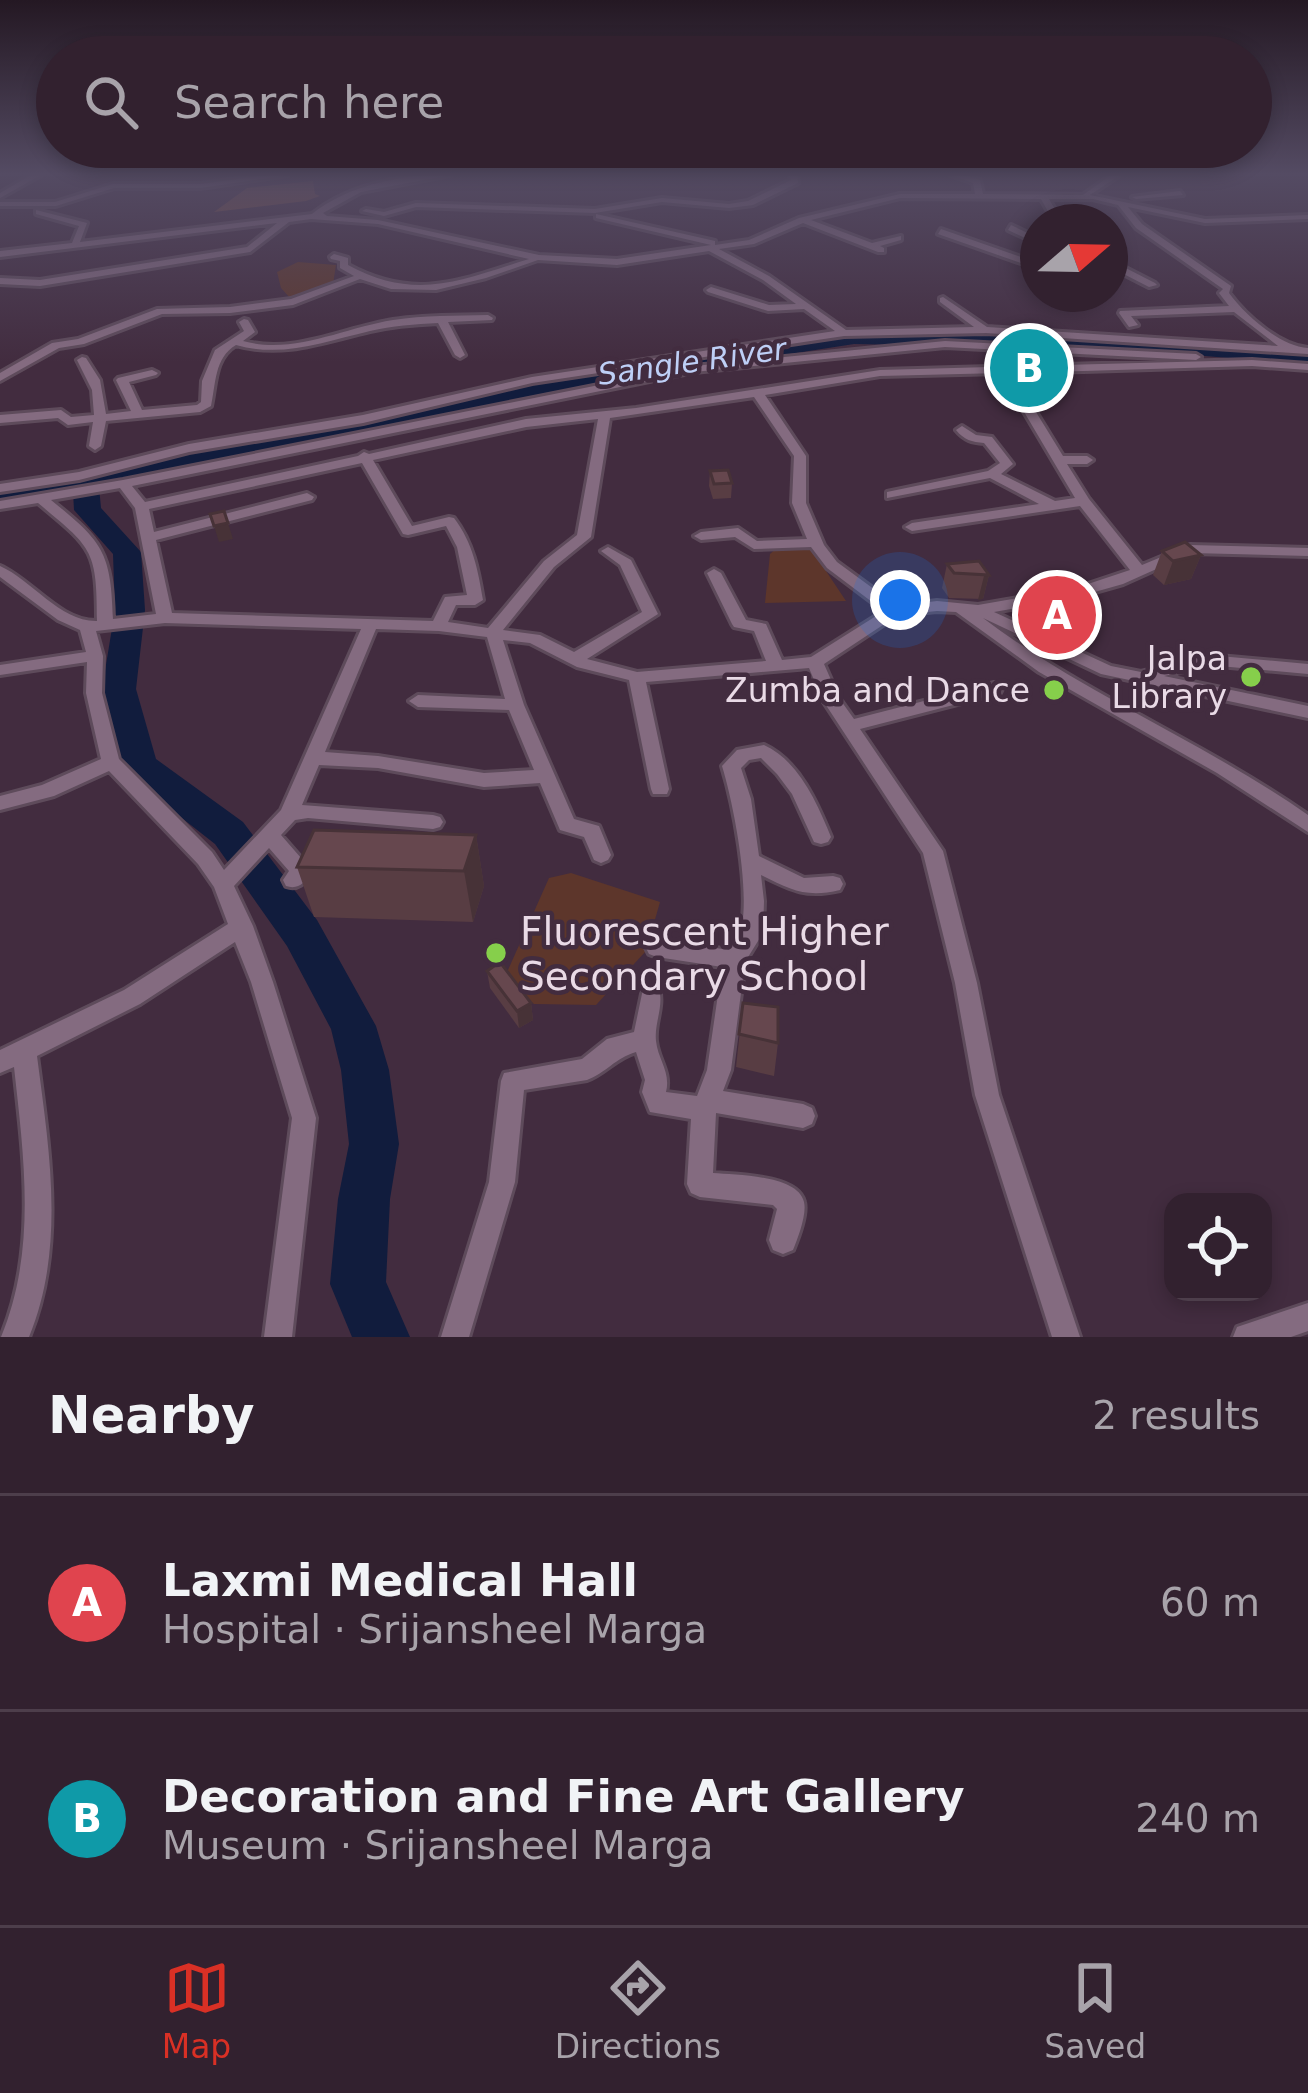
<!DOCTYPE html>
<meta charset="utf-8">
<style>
:root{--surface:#32212f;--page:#3d2e3b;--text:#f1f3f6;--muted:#a8a3aa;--line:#4d3e4b;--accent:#d93025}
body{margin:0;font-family:"DejaVu Sans",sans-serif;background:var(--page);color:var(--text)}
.controls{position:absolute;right:36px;bottom:36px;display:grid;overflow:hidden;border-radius:24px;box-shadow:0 6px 18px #0003}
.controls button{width:108px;height:108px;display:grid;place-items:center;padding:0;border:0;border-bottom:3px solid var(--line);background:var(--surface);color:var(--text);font:60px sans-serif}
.compass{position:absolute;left:1020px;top:204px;width:108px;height:108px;border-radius:50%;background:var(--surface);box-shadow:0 6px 18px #0003;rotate:70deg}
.you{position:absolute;left:900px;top:600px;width:42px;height:42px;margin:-30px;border:9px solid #fff;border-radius:50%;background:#1a73e8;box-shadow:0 0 0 18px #1a73e833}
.badge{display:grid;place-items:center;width:78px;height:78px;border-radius:50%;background:var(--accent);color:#fff;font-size:39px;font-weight:700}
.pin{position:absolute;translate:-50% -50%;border:6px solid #fff;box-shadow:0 3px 12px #0006}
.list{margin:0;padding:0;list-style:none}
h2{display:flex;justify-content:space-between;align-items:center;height:156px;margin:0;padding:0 48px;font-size:51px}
h2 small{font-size:39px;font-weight:400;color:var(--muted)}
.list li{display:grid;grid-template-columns:78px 1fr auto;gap:36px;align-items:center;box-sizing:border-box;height:216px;padding:0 48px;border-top:3px solid var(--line)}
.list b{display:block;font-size:45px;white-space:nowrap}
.list p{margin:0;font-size:39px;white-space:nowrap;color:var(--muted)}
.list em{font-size:39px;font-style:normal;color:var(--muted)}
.icon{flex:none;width:66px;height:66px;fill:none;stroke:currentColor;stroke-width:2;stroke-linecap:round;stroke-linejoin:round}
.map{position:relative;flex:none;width:1308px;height:1337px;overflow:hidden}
.search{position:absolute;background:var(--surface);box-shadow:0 6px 18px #0003;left:36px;right:36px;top:36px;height:132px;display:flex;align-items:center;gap:30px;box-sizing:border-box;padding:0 42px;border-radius:66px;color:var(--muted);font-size:45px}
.sheet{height:588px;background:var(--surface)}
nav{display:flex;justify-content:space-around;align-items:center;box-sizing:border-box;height:168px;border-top:3px solid var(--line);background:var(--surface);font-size:33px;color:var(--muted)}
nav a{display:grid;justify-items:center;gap:6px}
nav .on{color:var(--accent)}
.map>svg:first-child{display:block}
</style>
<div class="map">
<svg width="1308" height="1337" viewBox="0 0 1308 1337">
<rect width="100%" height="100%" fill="#422c3f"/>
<g fill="#5d362b">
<polygon points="298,262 336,265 333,284 291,299 281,288 277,272"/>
<polygon points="808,544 846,601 765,603 770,554 779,546"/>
<polygon points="571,873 660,902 646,951 596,1005 534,1004 504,979 549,878"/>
</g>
<polygon fill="#7b4d40" points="313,181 315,194 320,196 306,201 214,212 247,188"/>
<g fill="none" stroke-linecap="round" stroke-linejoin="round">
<polygon fill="#111c3d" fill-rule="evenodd" points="854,332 1124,337 1308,353 1308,365 1124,349 854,344 582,386 99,487 101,508 141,552 145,610 136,689 156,759 243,822 317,920 376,1026 389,1070 399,1144 390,1199 386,1282 410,1337 352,1337 330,1284 338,1199 349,1144 341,1070 331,1029 287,946 215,844 127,775 122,766 102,689 115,610 113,554 74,510 73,492 0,507 0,491 582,372"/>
<g stroke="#5e4b5b" stroke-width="6">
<g id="street">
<polygon points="31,175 41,175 0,198 0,193"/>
<polygon points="266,175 288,175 201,188 114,188 56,206 0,206 0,202 55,202 113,184 201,184"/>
<path d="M424 175H450L361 192 323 213 327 216 378 220 539 255 617 259 711 245 596 218V214L715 241V245L749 240 799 218 900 194H975L973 183 951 175H963L980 180 983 194 1083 195 1111 175H1120L1090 195 1205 219 1308 215V219L1205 223 1128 207 1142 224 1231 286 1229 293C1246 316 1280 346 1308 348V354L986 333 844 336 532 383 363 423 189 452 79 480 0 492V484L79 472 189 444 363 415 532 377 835 331 804 309 768 311 708 292 706 290 711 287 769 305 796 304 763 280 709 251 617 265 538 260 486 278 436 290 391 289 360 279 293 305 230 313 162 314 84 344 59 348 0 381V373L52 343 78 339 157 309 230 307 291 299 354 276 340 268V261L331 259 330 257 334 254 348 258V265C416 302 461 280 529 259L378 224 311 219 289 222 250 252 40 286 0 284V278L40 280 247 247 277 223 0 257V251L72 243 79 226 36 214V210L87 223 80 242 312 214C345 188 383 180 424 175ZM900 198 1041 199 1054 222H1062L1049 199H1093L1118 205 1136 228 1223 289 1219 293 1229 306 1120 311 1119 313 1129 327 1138 325 1131 316 1234 312 1278 346 987 327 943 297 940 298V302L974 327 846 330 769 276 719 249 754 244 803 223 878 252H884V248L880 246 901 240V236L872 243 811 220Z"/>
<polygon points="789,175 797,175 798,183 753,205 729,208 662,202 595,213 416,207 384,216 362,211 366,209 384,212 416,203 595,209 662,198 729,204 748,201 791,180"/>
<polygon points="1180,191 1183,195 1136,199 1132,197"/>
<polygon points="1011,225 1038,238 1038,244 1008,230"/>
<polygon points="941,229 1038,263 1038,269 938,234"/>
<polygon points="1110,260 1155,283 1157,285 1149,287 1110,267"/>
<path d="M488 315 493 318 492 320 448 322 465 355 460 358 455 355 438 323C415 324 392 326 370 331 323 342 283 358 236 345 214 358 216 384 211 406L200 412 106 421 101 446 95 450 89 446 93 422 68 425 58 418 0 423V415L61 410 71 417 94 415 92 390 77 360 82 357 86 358 100 380 106 414 131 411 116 380 118 378 152 370 158 373 156 375 129 382 142 410 197 405 201 402 202 381 215 350 244 331 239 322 244 319 248 320 255 332 243 341C294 355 343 328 393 320 424 315 456 316 488 315Z"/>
<path d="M945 341 1196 354 1201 357 1196 360 945 347 694 372 132 486 145 502 358 456 364 452 369 454 526 419 636 408 880 370 1252 360 1308 364V370L1252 366 1012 373 1063 456H1087L1093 460 1087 464H1067L1089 499 1142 565 1190 545 1308 548V556L1192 553 1123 584 1077 597 994 612 1111 666 1141 672 1208 655 1308 664V674L1208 665 1164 676 1308 706V718L1101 674 983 618C1085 695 1204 742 1308 815V832L1217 773 1039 672 956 612 937 611 898 615 824 664 839 698 854 719 994 683 1002 689 1000 693 860 729 943 851 977 983 999 1095 1080 1337H1052L975 1095 955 983 923 853 822 699 809 668 646 682 669 789 667 794H653L651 789 629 680 577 667 530 643 503 640 524 705 574 819 599 826 611 855 608 860 601 863 594 860 584 837 560 830 540 783 484 787 378 768 319 765 302 805 433 815 440 817 443 822 440 827 433 829 308 818 295 820 281 835 308 866 311 872C305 883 298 890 286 886L283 880 289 871 269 848 234 886 253 926 273 982 316 1118 292 1337H264L292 1118 251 982 235 942 140 1004 37 1056C49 1149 66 1247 29 1337H1C37 1250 24 1158 14 1067L0 1073V1050L124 990 228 924 214 887 198 864 109 771 54 796 0 810V796L42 785 101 759 86 693 87 662 0 675V665L86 652 80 630 58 620 0 577V566C32 580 60 622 97 621 97 549 92 548 38 503L0 509V501L123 480 694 366ZM1001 373 1075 498 1055 501 1001 474 1013 464 992 437 976 435 962 426 956 430C964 440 972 442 984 443L1000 463 988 471 887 492V498L990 478 1039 504 912 523 905 527 912 531 1080 506 1130 570 1076 588 978 605 937 601 897 606 837 562 824 545 806 503V456L765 395 880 376ZM754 397 794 456 792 503 807 539 757 541 738 528 701 532 694 536 701 540 735 537 754 549 811 547 827 568 884 611 811 657 782 660 766 624 746 620 721 573 714 569 707 573 732 624 734 627 754 631 766 661 637 672 587 659 658 614 631 560 608 547 601 551 620 565 642 612 574 652 540 635 503 630 554 567 591 537 610 418ZM598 419 577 535 544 561 488 628 448 622 456 605H475L483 600C478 570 473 543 454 518L449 517 412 526 373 460 526 427ZM362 463 403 534 408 535 446 526 457 547 467 595 445 597 433 621 172 613 156 540 312 500 314 497 307 493 154 532 149 509ZM120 488 135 508 156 614 113 619C111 552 103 542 51 500ZM165 623 361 629 281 810 224 870 212 852 119 759 102 693 103 656 96 631ZM376 629 439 631 487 637 505 699 418 695 409 701 418 707 509 710 534 770 484 773 378 756 325 752Z"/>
<path d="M764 745C799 761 817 803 831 837L828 842 821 844 814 842 792 794 777 774 761 758 749 760 741 768 751 799 759 856 804 878 833 876 840 878 843 884 840 890C806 898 791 890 761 875L764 901 763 933 745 962 731 1070 723 1091 803 1104 812 1108 815 1116 812 1124 803 1128 716 1113 713 1173C736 1175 798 1175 804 1202 807 1214 798 1238 793 1250L783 1254 773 1250 769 1240 777 1209 773 1205 700 1197 691 1193 687 1184 691 1119 650 1112 642 1092 645 1080 636 1052C615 1058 606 1073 587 1080L524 1090 515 1182 469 1337H441L489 1182 501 1081 504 1073 582 1059 607 1039 634 1032 643 989 651 986 659 989C664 1007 654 1023 656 1041 658 1060 671 1072 666 1092L697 1096 707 1070 722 967 657 957 649 954 646 948 649 942 657 939 729 950C734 942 740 935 742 925 749 886 734 805 722 766L737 750Z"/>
<polygon points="1308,1303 1308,1331 1291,1337 1233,1337 1237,1327"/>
</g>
</g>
<use href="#street" fill="#846b80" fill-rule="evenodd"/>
</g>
<g fill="#583d43">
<polygon points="710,471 732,483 731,498 713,499 709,486"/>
<polygon points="1162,551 1201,555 1191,579 1164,585 1153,575"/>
<polygon points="947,564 989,575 983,599 949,598 942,588"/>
<polygon points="476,835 484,886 473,922 314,917 297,867"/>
<polygon points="487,971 531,1003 533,1020 519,1028 490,988"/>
<polygon points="743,1003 778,1043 774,1076 736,1067"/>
</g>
<g fill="#473237">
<polygon points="228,523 233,539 219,542 214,526"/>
<polygon points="1201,555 1191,579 1164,585 1173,561"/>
<polygon points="989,575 983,599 978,600 984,576"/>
<polygon points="476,835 484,886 473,922 464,871"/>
<polygon points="531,1003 533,1020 519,1028 517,1011"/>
</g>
<g fill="#66474e" stroke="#473237" stroke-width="3">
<polygon points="728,470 732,483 714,484 710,471"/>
<polygon points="224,511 228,523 214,526 210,514"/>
<polygon points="1185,542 1201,555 1173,561 1162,551"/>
<polygon points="979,561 989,575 954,573 947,564"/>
<polygon points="314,830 476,835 464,871 297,867"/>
<polygon points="500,962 531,1003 517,1011 487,971"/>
<polygon points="743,1003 778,1007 778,1043 739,1034"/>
</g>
<linearGradient id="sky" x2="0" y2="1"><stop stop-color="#241823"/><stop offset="0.48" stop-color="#544b63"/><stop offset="1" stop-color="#544b63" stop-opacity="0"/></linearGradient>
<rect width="1308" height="362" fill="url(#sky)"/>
<g fill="#86cf4b" stroke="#422c3f" stroke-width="4.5">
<circle cx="1251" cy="677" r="12"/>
<circle cx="1054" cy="690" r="12"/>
<circle cx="496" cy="953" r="12"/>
</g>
<g text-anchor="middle" stroke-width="9" stroke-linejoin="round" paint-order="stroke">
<g font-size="30" font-style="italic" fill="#becff6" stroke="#422c3f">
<text transform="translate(692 362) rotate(-8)" y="10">Sangle River</text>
</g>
<g font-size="33" fill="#e9dae6" stroke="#422c3f" text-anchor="end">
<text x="1227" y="670">Jalpa<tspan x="1227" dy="38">Library</tspan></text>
<text x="1030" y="702">Zumba and Dance</text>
</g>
<g font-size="39" fill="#e9dae6" stroke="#422c3f" text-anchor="start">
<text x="520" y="945">Fluorescent Higher<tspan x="520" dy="45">Secondary School</tspan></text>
</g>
</g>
</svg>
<div class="controls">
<button><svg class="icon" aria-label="locate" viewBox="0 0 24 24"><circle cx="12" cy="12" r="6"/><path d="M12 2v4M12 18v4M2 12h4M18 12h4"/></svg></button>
</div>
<svg class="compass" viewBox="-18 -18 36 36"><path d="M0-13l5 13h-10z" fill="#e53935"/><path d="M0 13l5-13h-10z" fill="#a8a3aa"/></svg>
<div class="you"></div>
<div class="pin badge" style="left:1057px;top:615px;background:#e0444e">A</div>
<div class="pin badge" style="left:1029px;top:368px;background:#0f9aa8">B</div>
<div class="search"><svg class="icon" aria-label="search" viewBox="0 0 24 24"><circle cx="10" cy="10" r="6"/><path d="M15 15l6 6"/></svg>Search here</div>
</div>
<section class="sheet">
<h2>Nearby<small>2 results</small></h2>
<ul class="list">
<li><span class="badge" style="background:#e0444e">A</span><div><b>Laxmi Medical Hall</b><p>Hospital · Srijansheel Marga</p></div><em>60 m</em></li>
<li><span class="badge" style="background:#0f9aa8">B</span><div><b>Decoration and Fine Art Gallery</b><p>Museum · Srijansheel Marga</p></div><em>240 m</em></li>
</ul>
</section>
<nav>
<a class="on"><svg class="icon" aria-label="map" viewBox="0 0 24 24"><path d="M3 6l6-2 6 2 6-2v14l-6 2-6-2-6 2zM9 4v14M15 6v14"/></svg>Map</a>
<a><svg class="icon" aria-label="directions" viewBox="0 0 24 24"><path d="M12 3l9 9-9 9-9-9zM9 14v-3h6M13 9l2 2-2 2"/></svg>Directions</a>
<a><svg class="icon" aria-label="saved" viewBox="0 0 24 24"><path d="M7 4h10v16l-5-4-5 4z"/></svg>Saved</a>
</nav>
